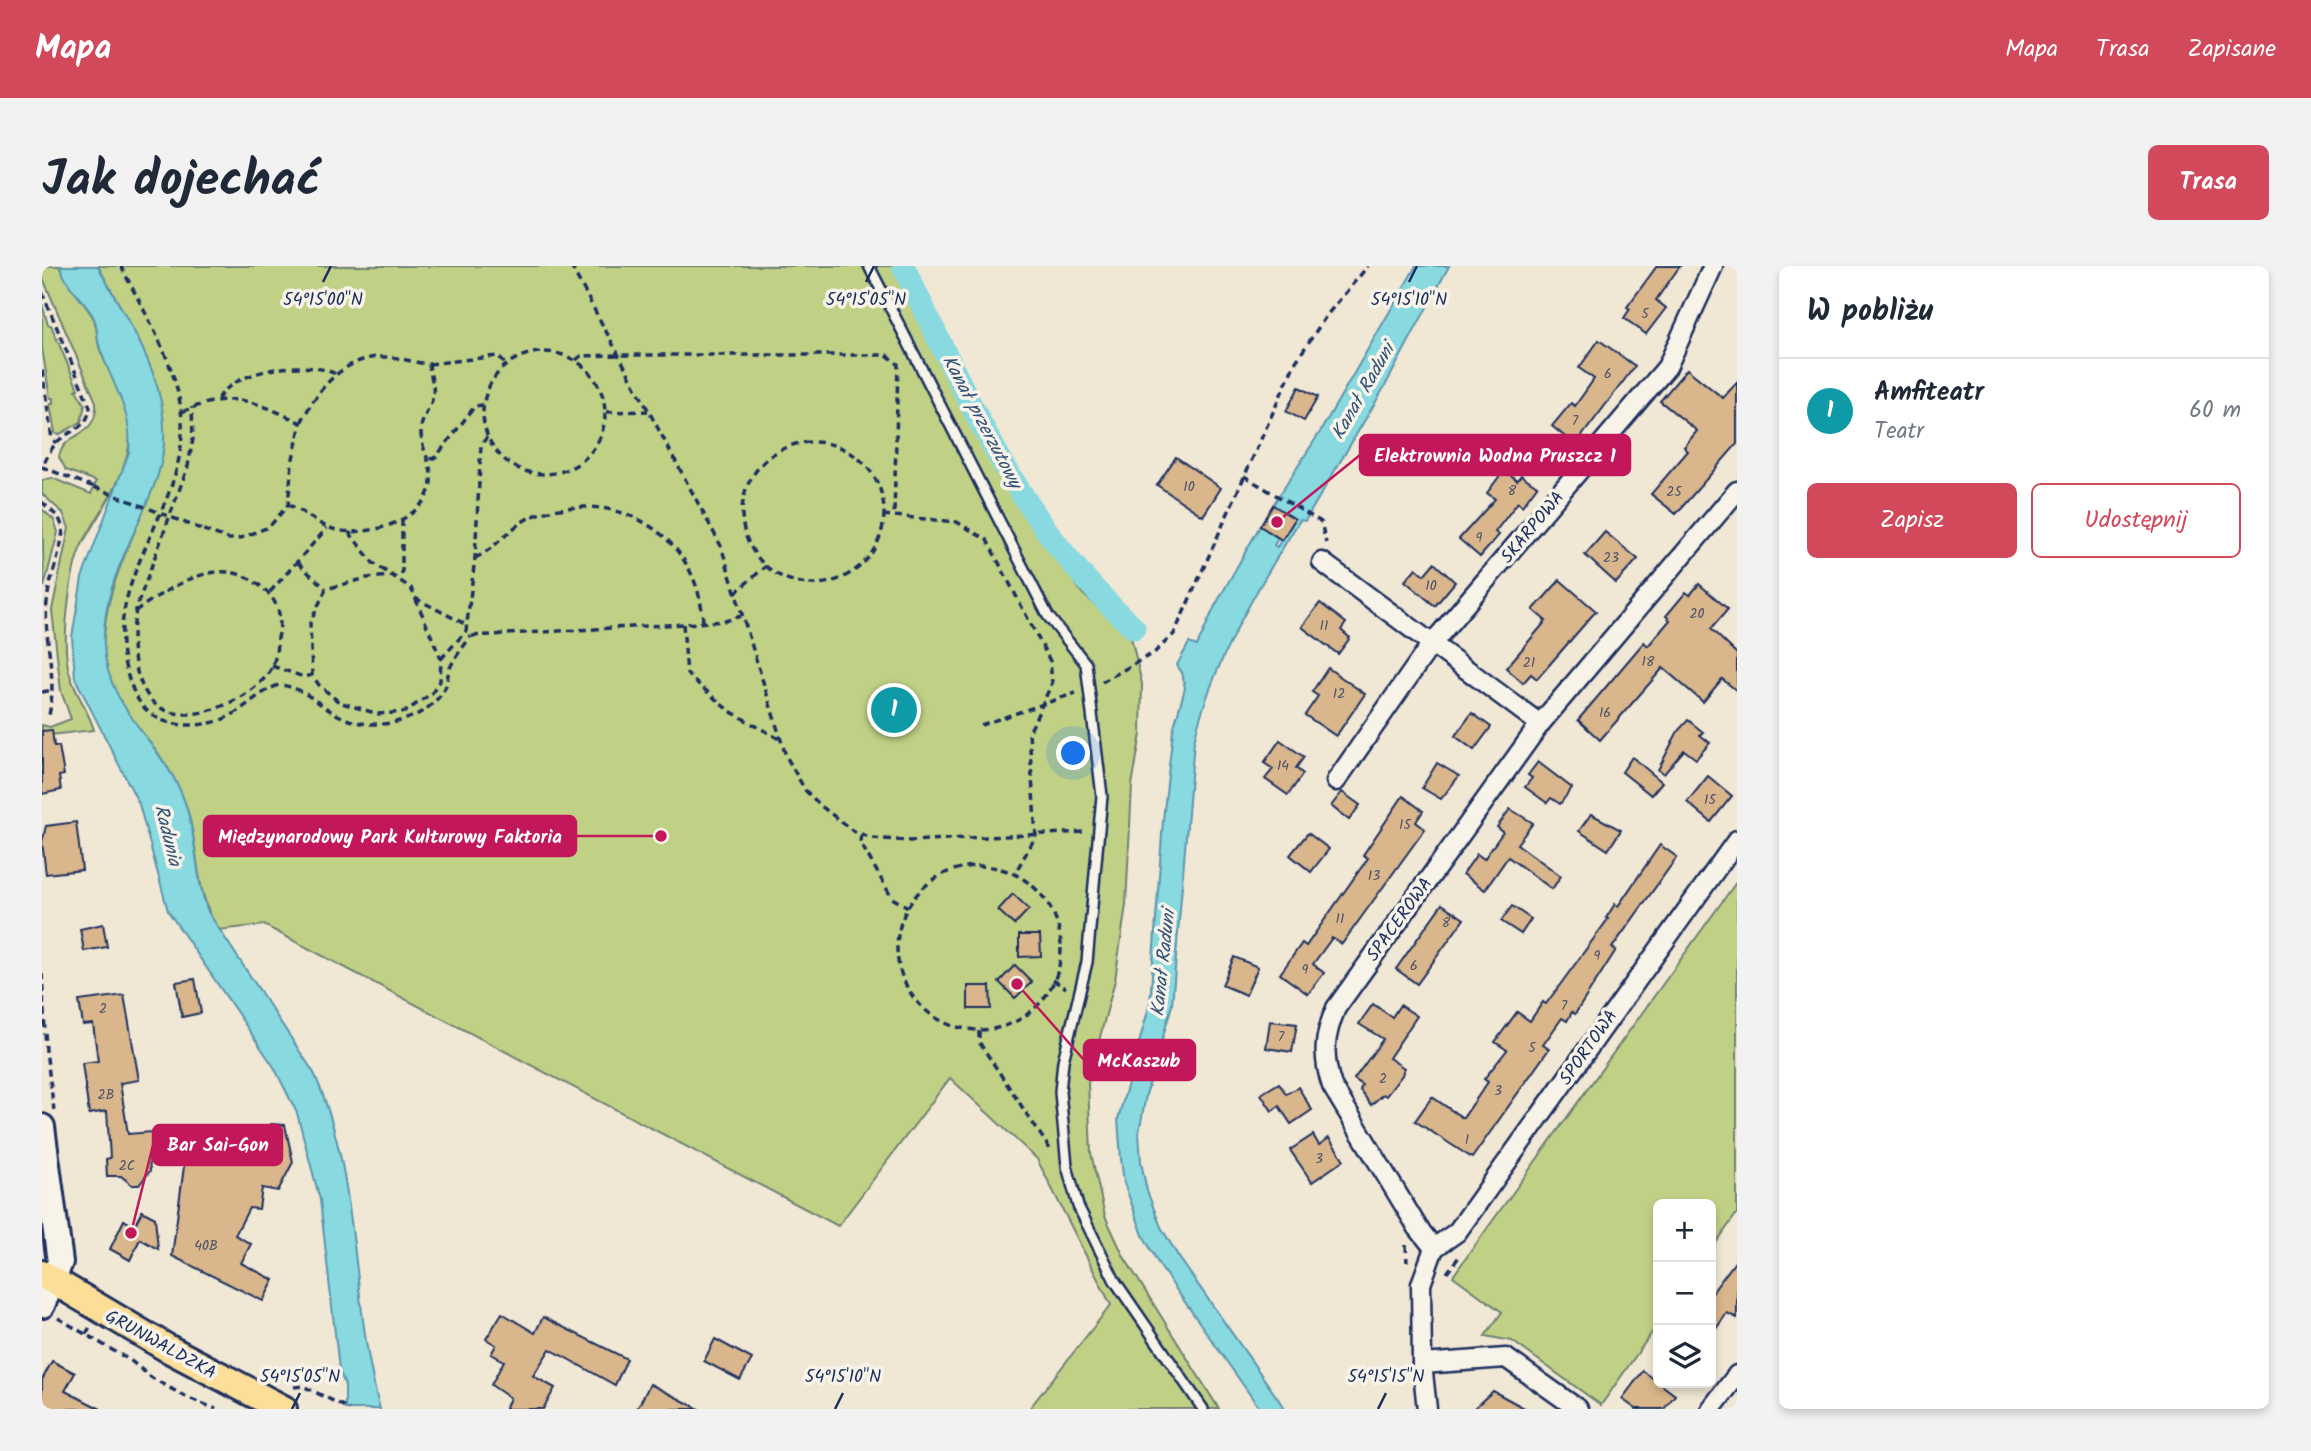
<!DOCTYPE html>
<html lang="pl">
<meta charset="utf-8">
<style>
:root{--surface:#fff;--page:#f2f2f3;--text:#1f2937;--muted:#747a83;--line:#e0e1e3;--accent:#d1495b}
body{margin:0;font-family:Kalam,sans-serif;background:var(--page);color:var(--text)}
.controls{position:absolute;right:21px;bottom:21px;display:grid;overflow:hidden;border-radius:10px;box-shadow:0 4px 10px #0003}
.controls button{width:63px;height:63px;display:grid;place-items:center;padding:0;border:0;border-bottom:2px solid var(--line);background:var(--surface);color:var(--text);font:35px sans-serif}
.you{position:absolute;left:1032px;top:488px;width:24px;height:24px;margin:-18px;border:5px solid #fff;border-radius:50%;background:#1a73e8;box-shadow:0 0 0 10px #1a73e833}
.badge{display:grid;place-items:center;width:46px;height:46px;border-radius:50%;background:var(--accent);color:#fff;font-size:23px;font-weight:700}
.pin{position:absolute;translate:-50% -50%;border:4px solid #fff;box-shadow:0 2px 7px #0006}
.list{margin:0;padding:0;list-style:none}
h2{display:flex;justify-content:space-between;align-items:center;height:91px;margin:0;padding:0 28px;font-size:30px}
h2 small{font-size:23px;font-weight:400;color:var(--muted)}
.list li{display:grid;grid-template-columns:46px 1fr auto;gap:21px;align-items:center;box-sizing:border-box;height:105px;padding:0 28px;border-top:2px solid var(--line)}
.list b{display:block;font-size:26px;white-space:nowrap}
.list p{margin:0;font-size:23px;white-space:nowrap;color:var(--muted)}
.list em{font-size:23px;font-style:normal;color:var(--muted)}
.actions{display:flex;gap:14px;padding:21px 28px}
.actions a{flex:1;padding:16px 0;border:2px solid var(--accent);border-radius:10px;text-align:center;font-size:24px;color:var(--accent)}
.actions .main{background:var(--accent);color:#fff}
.icon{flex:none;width:38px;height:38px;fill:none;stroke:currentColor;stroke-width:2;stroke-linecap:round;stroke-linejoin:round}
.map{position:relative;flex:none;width:1695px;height:1143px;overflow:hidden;border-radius:10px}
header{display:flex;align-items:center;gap:42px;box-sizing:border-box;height:98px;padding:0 35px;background:var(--accent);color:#fff}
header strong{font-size:33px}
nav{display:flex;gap:38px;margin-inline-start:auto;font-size:24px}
.intro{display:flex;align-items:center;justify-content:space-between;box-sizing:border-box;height:168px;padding:0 42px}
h1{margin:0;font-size:49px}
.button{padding:18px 32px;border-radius:10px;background:var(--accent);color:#fff;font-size:24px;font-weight:700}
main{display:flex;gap:42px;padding:0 42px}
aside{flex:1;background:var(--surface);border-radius:10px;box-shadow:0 4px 10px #0003}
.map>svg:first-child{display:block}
</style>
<header>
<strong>Mapa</strong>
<nav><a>Mapa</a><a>Trasa</a><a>Zapisane</a></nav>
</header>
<div class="intro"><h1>Jak dojechać</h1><a class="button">Trasa</a></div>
<main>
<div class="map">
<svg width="1695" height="1143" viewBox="0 0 1695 1143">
<rect width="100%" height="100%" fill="#f1e7d5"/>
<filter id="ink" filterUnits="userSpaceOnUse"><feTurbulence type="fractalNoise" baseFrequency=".0143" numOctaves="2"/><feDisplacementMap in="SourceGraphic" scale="14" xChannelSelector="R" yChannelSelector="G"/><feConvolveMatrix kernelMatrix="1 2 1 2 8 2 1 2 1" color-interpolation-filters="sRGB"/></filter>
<g filter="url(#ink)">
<g fill="#c0d186" stroke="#6e8072" stroke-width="2">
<path d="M0 0H17C26 19 38 31 49 48 56 57 54 73 58 84 68 112 89 138 88 169 87 208 60 242 42 275 28 298 21 368 25 395 28 421 45 440 52 464L0 470V459L8 461 29 453 19 425 10 344 27 262 21 247 0 228V214L10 212 49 228 54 215 24 204 17 191C22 164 56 174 54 136L0 10Z"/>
<path d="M56 0H856L957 203 1040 327 1089 371 1100 418 1099 468 1090 519 1084 639 1073 714 1046 817 1049 887 1063 950 1082 991 1177 1143H987L1069 1039 995 893 908 812 796 960 222 659 176 664C150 619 159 582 143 537 123 477 59 441 62 374 63 331 80 296 96 257 104 237 116 214 120 192 132 119 88 61 56 0Z"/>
<polygon points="0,38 6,59 9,59 36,123 34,124 43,139 39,156 16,169 13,167 8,138 11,138 11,132 8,132 0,82"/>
<polygon points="0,243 12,254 16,266 2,321"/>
<polygon points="1695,615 1695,947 1669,984 1669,938 1616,938 1616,1058 1559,1139 1470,1075 1443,1070 1460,1046 1411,1010"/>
</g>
<g fill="#88d9e0" stroke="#5c95ac" stroke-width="2">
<path d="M18 0H56C87 60 133 120 120 192 116 216 103 240 94 262 77 299 60 337 62 379 64 439 113 471 137 522 156 561 151 606 166 646L272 807C319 912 308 1033 338 1143H303V1120L297 1103 278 934 255 847 232 801 126 645 97 538 33 412 30 371 40 312 87 186C91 145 70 119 58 82 54 72 56 58 51 50 40 32 24 21 18 0Z"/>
<polygon points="856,0 868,0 900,63 890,67"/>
<path d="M1374 0H1407L1343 120 1263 255 1258 254C1216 321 1170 397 1152 475L1130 739 1104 829 1097 867 1099 896 1105 925 1119 961 1136 990 1243 1143H1218L1117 999 1101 969 1082 917 1079 893 1076 853 1108 737 1121 554 1131 464 1143 422 1140 407 1135 399 1147 377 1155 380 1173 340 1218 260 1236 272 1232 279 1235 281 1252 253 1231 239 1278 166Z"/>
</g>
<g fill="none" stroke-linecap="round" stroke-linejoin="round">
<path stroke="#88d9e0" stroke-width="23" d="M861 0C927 134 978 260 1092 362"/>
</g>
<g fill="#d9b68b" stroke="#1b2f5e" stroke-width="2">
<polygon points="1615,0 1638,0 1614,34 1624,42 1604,68 1582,52 1588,43 1585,41"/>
<polygon points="1557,74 1593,100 1533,179 1510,160 1529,137 1533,140 1552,113 1537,102"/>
<polygon points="1645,103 1681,132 1695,116 1695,178 1634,248 1609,228 1646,185 1642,181 1655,165 1618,135"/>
<polygon points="1257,121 1276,131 1262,155 1244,145"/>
<polygon points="1134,191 1179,222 1161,250 1115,219"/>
<polygon points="1462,204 1475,214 1479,209 1495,220 1480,240 1476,236 1453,266 1457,269 1438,291 1417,273 1453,233 1445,227"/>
<polygon points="1231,239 1253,253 1240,274 1218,260"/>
<polygon points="1563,266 1596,293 1574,317 1543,289"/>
<polygon points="1392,297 1413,316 1393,340 1363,315 1374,302 1382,309"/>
<polygon points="1518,314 1554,345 1495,413 1489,408 1481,417 1464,402 1504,355 1491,344"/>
<polygon points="1657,318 1686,343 1669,363 1695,388 1695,425 1680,413 1661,436 1621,402 1558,474 1536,454 1602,376 1606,380 1628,354 1624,350 1644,326 1648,329"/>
<polygon points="1278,337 1304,357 1299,364 1308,372 1296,388 1260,361"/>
<polygon points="1286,402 1323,428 1294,470 1263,449 1276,430 1270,426"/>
<polygon points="1430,447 1449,461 1432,484 1413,470"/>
<polygon points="1646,454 1661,466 1658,469 1668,477 1654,493 1642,484 1622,508 1616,504 1636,465"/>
<polygon points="10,464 12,480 17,480 22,509 17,510 19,524 0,528 0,465"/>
<polygon points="1238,474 1262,491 1254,502 1261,508 1246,529 1223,513 1231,503 1222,497"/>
<polygon points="1590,491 1620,516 1609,529 1580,506"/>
<polygon points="1496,496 1530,522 1518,538 1509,532 1505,537 1483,521 1490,512 1486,509"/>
<polygon points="1395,497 1417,510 1399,533 1380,522"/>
<polygon points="1666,510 1690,530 1669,556 1645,536"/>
<polygon points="1300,526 1318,539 1307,554 1289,540"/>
<polygon points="1361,530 1381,545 1374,556 1383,563 1300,678 1290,672 1271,698 1282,707 1266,728 1238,708 1260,677 1264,680 1326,592 1321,589"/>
<polygon points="1468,543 1491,557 1475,578 1519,610 1510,623 1466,591 1443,624 1421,608 1435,588 1442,593 1461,566 1455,561"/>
<polygon points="1549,548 1579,564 1566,584 1537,565"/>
<polygon points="34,556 40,604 4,608 0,576 4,560"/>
<polygon points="1266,567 1287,583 1269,606 1248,589"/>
<polygon points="1618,579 1635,591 1570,682 1574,684 1533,748 1530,746 1525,755 1520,752 1501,779 1507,783 1430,892 1373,855 1390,831 1421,852 1446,816 1442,813 1465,784 1453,776 1475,746 1488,755 1501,736 1504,738 1566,653 1564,652 1573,638 1576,640"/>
<polygon points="971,628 987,643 972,659 956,644"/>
<polygon points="1400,638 1422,653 1375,718 1354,703"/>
<polygon points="1470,640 1489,653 1479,668 1459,655"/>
<polygon points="61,658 65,681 42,685 38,663"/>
<polygon points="977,669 998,669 999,690 977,691"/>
<polygon points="1192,691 1216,701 1204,729 1180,719"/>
<polygon points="973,699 990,716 973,732 957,716"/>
<polygon points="153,713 159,747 140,751 134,716"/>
<polygon points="926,720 948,720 949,743 926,743"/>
<polygon points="82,729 97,814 78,817 86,868 110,866 112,890 107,891 108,905 97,919 90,919 79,910 65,910 64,893 68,892 65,845 47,848 40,797 56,795 51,758 41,759 37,735"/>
<polygon points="1331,738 1350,751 1358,739 1375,750 1347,792 1362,802 1360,809 1344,830 1341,828 1329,839 1318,824 1320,819 1312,813 1341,773 1317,758"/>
<polygon points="1228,755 1255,758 1250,786 1224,782"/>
<polygon points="1237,817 1244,828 1256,821 1270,844 1249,858 1237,840 1230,845 1219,828"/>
<polygon points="229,858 243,859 251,896 236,925 220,922 217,943 207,942 193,969 209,978 199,997 232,1014 221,1035 130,990 147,863 227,874"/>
<polygon points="1271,869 1277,879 1287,872 1302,894 1270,916 1248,884"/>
<polygon points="100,945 113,952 116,983 98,973 88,994 68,983 82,954 92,960"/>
<polygon points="1695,993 1695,1052 1685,1047 1669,1070 1669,1028"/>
<polygon points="460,1047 493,1067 501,1051 585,1093 573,1119 508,1083 491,1110 513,1122 501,1143 463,1143 468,1132 449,1119 462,1095 449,1088 454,1079 444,1073"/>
<polygon points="673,1073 710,1093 698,1114 662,1095"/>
<polygon points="10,1095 33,1107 23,1125 59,1143 0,1143 0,1114"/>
<polygon points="1601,1105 1633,1129 1622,1143 1594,1143 1580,1133"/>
<polygon points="608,1118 657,1143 595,1143"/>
<polygon points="1451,1125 1484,1143 1431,1143"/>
</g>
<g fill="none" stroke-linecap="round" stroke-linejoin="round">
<g stroke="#1b2f5e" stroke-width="14">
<polyline id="lane" points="827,0 1006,350 1044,398 1060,530 1045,696 1021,795 1018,826 1025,900 1036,940 1073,1015 1161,1143"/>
</g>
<g stroke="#1b2f5e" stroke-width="23">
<g id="street">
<polyline points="1280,296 1498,458"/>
<polyline points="1294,515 1388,380 1625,101 1671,0"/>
<path d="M1392 982 1376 962 1290 820C1280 791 1282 770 1294 742L1498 458 1695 225"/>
<polyline points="1392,982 1415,966 1695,574"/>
<polyline points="1380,1098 1464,1092 1536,1143"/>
<polyline points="1385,1143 1380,1098 1379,1018 1392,982"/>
<polyline points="1669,1143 1695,1109"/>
</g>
</g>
<g stroke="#1b2f5e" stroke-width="30">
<polyline id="secondary" points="0,861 18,996 0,1039"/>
</g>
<g stroke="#1b2f5e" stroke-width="32">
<polyline id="primary" points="0,1008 125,1082 241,1143"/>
</g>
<g stroke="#1b2f5e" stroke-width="3.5" stroke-dasharray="7 5" stroke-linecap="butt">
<path d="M79 0C104 51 143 109 140 168 136 258 48 328 92 426 106 457 136 463 168 457 199 451 212 427 237 419 263 421 275 439 298 450 331 467 384 457 403 422 406 416 405 408 408 402 413 391 422 380 429 370"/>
<polyline points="529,0 679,280 744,490 763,524 779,540 811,565 830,572 866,575 1043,566"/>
<path d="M0 26 48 141C46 163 29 163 15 176 9 182 4 194 0 201L52 221"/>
<circle cx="502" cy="147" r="61"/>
<polyline points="534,94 539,90 577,89 845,89 856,98 852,250"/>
<polyline points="387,98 456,90 464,99"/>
<polyline points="0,104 10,173 14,177"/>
<path d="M176 133C193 103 264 93 294 108"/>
<path d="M140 146C191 124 211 134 259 157L250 197 246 239 227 261 196 273H187L159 263"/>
<polyline points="564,146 606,145"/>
<circle cx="771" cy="247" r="71"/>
<polyline points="388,193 394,191 433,140 441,139"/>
<polyline points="1202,210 1279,256 1284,277"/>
<path d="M0 236 17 252 21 262C20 287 7 311 5 336 1 375 16 409 7 449"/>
<path d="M246 239C261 244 273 257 288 262 320 274 385 256 389 216 391 197 378 182 379 164 379 153 387 145 390 134 394 121 388 111 387 98 372 97 358 91 344 91 303 89 275 123 259 157"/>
<polyline points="841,249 915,256 945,274 1008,395 1010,417 987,467 994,570 973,607"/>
<polyline points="360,254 360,314"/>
<polyline points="307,266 331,297 369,322 399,393 398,415 390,427 363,446 336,448 297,436 277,419 270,409 268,357 284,323 325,312 349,310"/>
<path d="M433 292C456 282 470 257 494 249 576 221 656 268 661 356"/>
<polyline points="256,297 284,323"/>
<polyline points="228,326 285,262"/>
<polyline points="693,327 724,300"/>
<polyline points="373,332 423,358"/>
<path d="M93 345C124 325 168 292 206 312 230 325 243 343 236 372 234 384 234 397 226 408 205 436 136 467 108 433 89 408 88 369 95 340L146 200 151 173 150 141"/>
<polyline points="641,358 645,408 686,444 739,474"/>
<polyline points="430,370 641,358 683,355 699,350"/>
<polyline points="399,393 424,365 433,292 439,179 445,171"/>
<polyline points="230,400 262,411 270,409"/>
<polyline points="1060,416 1113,386 1132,368 1253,97 1284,50 1326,0"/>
<polyline points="0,426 12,424"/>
<polyline points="939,459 1034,427"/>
<polyline points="819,569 818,576 850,632 866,641"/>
<circle cx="937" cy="682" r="82"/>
<polyline points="0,707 4,785 12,844"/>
<polyline points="1011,714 1024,722"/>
<polyline points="937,765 937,776 1008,883"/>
<polyline points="1364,979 1365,996"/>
<polyline points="1405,1007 1419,988"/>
<polyline points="16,1052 89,1095 110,1112 144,1131 174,1143"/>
<polyline points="44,1068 48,1061"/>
<polyline points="252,1121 261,1120 307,1143"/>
</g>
<use href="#lane" stroke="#f7f3e8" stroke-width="9"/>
<use href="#street" stroke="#f7f3e8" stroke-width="18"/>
<use href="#secondary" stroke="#f7f3e8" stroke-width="24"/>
<use href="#primary" stroke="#fcde96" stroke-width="26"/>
<polyline stroke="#1b2f5e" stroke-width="3.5" stroke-dasharray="7 5" stroke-linecap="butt" points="52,221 159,263"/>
</g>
</g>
<path fill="none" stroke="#1b2f5e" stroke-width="2.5" d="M281 16 289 0M824 16 832 0M1367 16 1375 0M250 1143 258 1127M793 1143 801 1127M1336 1143 1344 1127"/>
<g text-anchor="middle" stroke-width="7" stroke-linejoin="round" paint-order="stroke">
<g font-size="14" fill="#4a5169">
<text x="1603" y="52">5</text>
<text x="1566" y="112">6</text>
<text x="1533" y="159">7</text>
<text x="1147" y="225">10</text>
<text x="1470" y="229">8</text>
<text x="1632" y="230">25</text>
<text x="1437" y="276">9</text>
<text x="1569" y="296">23</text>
<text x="1389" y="324">10</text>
<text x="1655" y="352">20</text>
<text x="1282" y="364">11</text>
<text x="1606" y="400">18</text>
<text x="1487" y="401">21</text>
<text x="1297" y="432">12</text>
<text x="1563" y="451">16</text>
<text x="1241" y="504">14</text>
<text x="1668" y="538">15</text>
<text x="1363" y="563">15</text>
<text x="1332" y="614">13</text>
<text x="1298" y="657">11</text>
<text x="1404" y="661">8</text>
<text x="1555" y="694">9</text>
<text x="1372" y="704">6</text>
<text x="1263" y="708">9</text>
<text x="1522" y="744">7</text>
<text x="61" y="747">2</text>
<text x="1239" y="775">7</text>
<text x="1490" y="786">5</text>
<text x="1341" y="817">2</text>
<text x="1456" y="829">3</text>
<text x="64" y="833">2B</text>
<text x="1425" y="878">1</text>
<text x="1277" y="897">3</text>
<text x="85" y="904">2C</text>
<text x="164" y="984">40B</text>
</g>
<g font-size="18" fill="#1b2f5e" stroke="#f7f3e8">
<text transform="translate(1490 261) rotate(-50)" y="6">SKARPOWA</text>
<text transform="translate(1357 653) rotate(-54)" y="6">SPACEROWA</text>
<text transform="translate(1546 781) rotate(-55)" y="6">SPORTOWA</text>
<text transform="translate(119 1078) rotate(29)" y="6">GRUNWALDZKA</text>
</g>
<g font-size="19" font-style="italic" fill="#315178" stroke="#f7f3e8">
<text transform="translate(1320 125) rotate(-60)" y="7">Kanał Raduni</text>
<text transform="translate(941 155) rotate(62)" y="7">Kanał przerzutowy</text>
<text transform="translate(127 569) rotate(76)" y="7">Radunia</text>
<text transform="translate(1120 697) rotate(-84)" y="7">Kanał Raduni</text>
</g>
</g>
<g font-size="18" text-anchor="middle" fill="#1b2f5e" stroke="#f7f3e8" stroke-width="7" stroke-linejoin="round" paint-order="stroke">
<text x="281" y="39">54°15'00"N</text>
<text x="824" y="39">54°15'05"N</text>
<text x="1367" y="39">54°15'10"N</text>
<text x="258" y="1116">54°15'05"N</text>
<text x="801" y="1116">54°15'10"N</text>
<text x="1344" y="1116">54°15'15"N</text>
</g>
<path fill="none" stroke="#c2185b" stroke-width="2.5" d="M1235 256L1318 189M619 570L534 570M975 718L1042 794M89 967L111 879"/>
<g fill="#c2185b" stroke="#f7f3e8" stroke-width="2.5">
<circle cx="1235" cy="256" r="7"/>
<circle cx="619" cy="570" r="7"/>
<circle cx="975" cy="718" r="7"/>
<circle cx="89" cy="967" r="7"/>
</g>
<g fill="#c2185b" stroke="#c2185b" stroke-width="2.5">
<rect x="1318" y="169" width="270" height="40" rx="7"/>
<rect x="162" y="550" width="372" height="40" rx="7"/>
<rect x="1042" y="774" width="111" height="40" rx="7"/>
<rect x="111" y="859" width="129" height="40" rx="7"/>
</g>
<g font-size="19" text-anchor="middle" font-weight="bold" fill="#fff">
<text x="1453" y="196">Elektrownia Wodna Pruszcz 1</text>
<text x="348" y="577">Międzynarodowy Park Kulturowy Faktoria</text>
<text x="1097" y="801">McKaszub</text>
<text x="176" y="885">Bar Sai-Gon</text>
</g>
</svg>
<div class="controls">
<button>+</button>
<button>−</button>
<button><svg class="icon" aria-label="layers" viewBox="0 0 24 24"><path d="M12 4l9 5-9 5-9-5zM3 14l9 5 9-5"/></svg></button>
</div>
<div class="you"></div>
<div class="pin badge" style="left:852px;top:444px;background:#0f9aa8">1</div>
</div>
<aside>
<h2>W pobliżu<small></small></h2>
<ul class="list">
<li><span class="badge" style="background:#0f9aa8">1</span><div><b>Amfiteatr</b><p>Teatr</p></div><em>60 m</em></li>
</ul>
<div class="actions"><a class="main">Zapisz</a><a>Udostępnij</a></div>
</aside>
</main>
